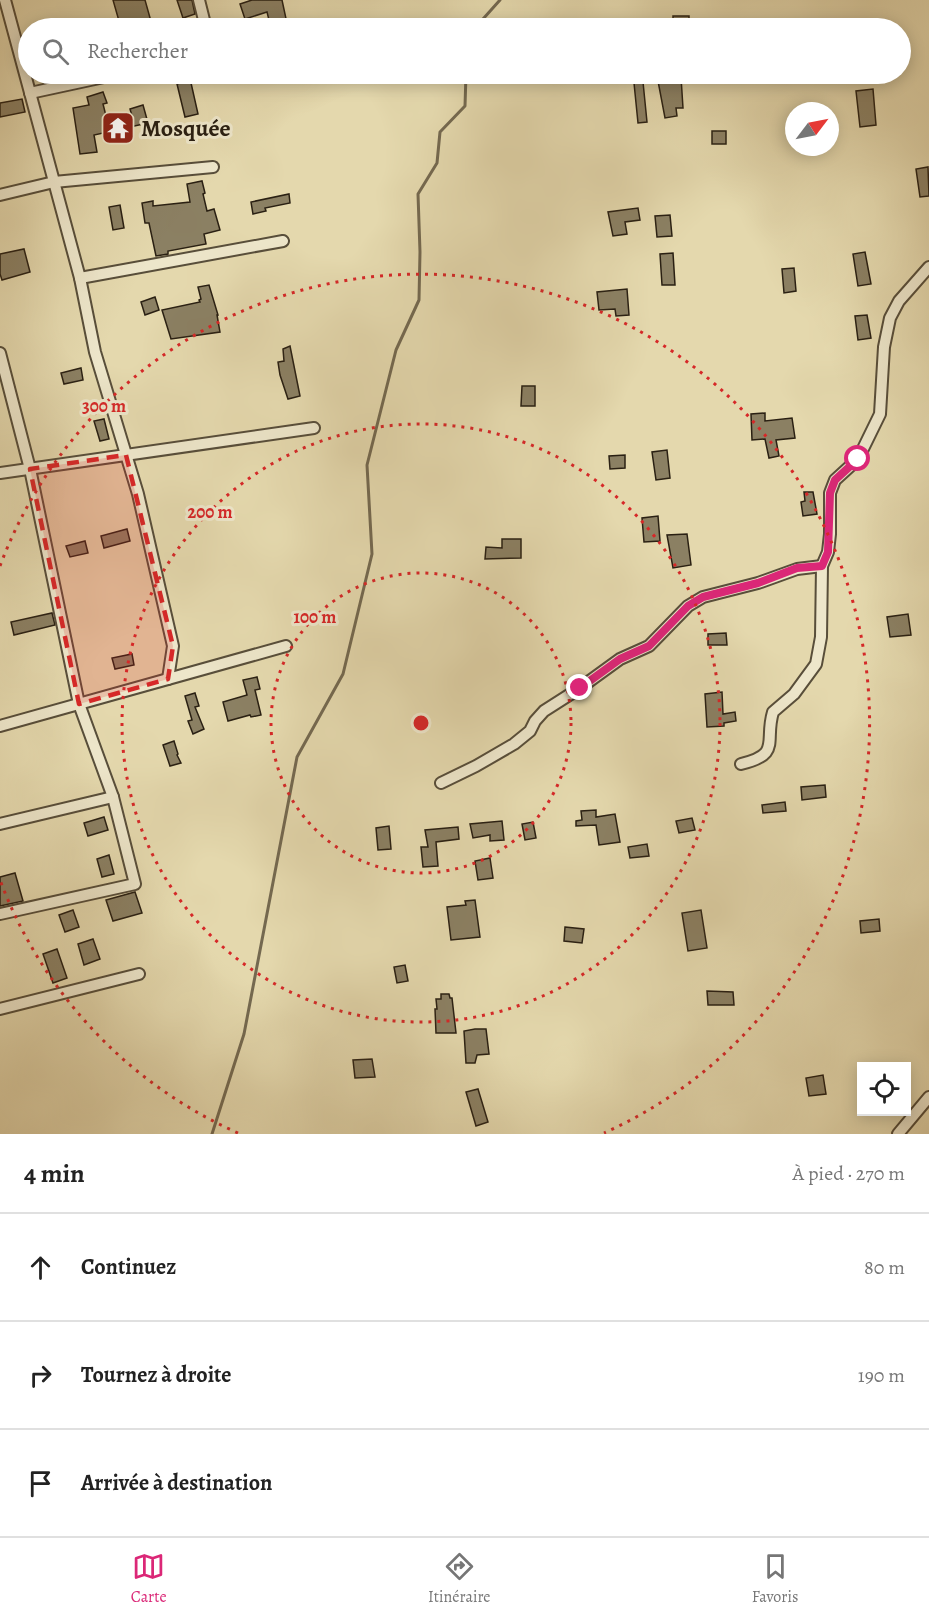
<!DOCTYPE html>
<html lang="fr">
<meta charset="utf-8">
<style>
:root{--surface:#fff;--page:#f6f6f6;--text:#222;--muted:#767676;--line:#e0e0e0;--accent:#db2777}
body{margin:0;font-family:Alegreya,serif;background:var(--page);color:var(--text)}
.controls{position:absolute;right:18px;bottom:18px;display:grid;overflow:hidden;border-radius:0px;box-shadow:0 3px 15px #0003}
.controls button{width:54px;height:54px;display:grid;place-items:center;padding:0;border:0;border-bottom:2px solid var(--line);background:var(--surface);color:var(--text);font:30px sans-serif}
.compass{position:absolute;left:785px;top:102px;width:54px;height:54px;border-radius:50%;background:var(--surface);box-shadow:0 3px 15px #0003;rotate:58deg}
.stop{position:absolute;width:18px;height:18px;margin:-14px;border:4px solid #db2777;border-radius:50%;background:#fff}
.stop.end{background:#db2777;border-color:#fff;box-shadow:0 2px 6px #0008}
.list{margin:0;padding:0;list-style:none}
h2{display:flex;justify-content:space-between;align-items:center;height:78px;margin:0;padding:0 24px;font-size:26px}
h2 small{font-size:20px;font-weight:400;color:var(--muted)}
.list li{display:grid;grid-template-columns:39px 1fr auto;gap:18px;align-items:center;box-sizing:border-box;height:108px;padding:0 24px;border-top:2px solid var(--line)}
.list b{display:block;font-size:22px;white-space:nowrap}
.list em{font-size:20px;font-style:normal;color:var(--muted)}
.icon{flex:none;width:33px;height:33px;fill:none;stroke:currentColor;stroke-width:2;stroke-linecap:round;stroke-linejoin:round}
.map{position:relative;flex:none;width:929px;height:1134px;overflow:hidden}
.search{position:absolute;background:var(--surface);box-shadow:0 3px 15px #0003;left:18px;right:18px;top:18px;height:66px;display:flex;align-items:center;gap:15px;box-sizing:border-box;padding:0 21px;border-radius:33px;color:var(--muted);font-size:22px}
.sheet{height:402px;background:var(--surface)}
nav{display:flex;justify-content:space-around;align-items:center;box-sizing:border-box;height:84px;border-top:2px solid var(--line);background:var(--surface);font-size:16px;color:var(--muted)}
nav a{display:grid;justify-items:center;gap:3px}
nav .on{color:var(--accent)}
.map>svg:first-child{display:block}
</style>
<div class="map">
<svg width="929" height="1134" viewBox="0 0 929 1134">
<rect width="100%" height="100%" fill="#e4d8ad"/>
<filter id="stains"><feTurbulence type="fractalNoise" baseFrequency=".00333" numOctaves="4"/><feColorMatrix values="0 0 0 0 .2 0 0 0 0 .09 0 0 0 0 .02 0 0 0 .5 -.17"/></filter>
<radialGradient id="worn" r=".72"><stop offset=".6" stop-color="#630" stop-opacity="0"/><stop offset="1" stop-color="#630" stop-opacity=".3"/></radialGradient>
<g fill="none" stroke-linecap="round" stroke-linejoin="round">
<g stroke="#746950" stroke-width="3">
<polyline points="480,28 483,19 500,0"/>
<polyline points="212,1134 244,1034 297,757 343,674 372,554 367,465 396,350 419,300 420,252 418,194 437,163 440,132 465,106 466,74"/>
</g>
</g>
<g fill="#8b8063" stroke="#2a2013" stroke-width="1.5">
<polygon points="113,0 145,0 152,25 139,28 121,28"/>
<polygon points="177,0 192,0 195,14 183,18"/>
<polygon points="252,0 282,0 288,28 271,28 267,12 245,19 240,4"/>
<rect x="673" y="16" width="16" height="12"/>
<polygon points="183,74 189,74 198,114 185,117 177,84 180,83 177,76"/>
<polygon points="681,77 683,108 676,108 677,116 665,118 658,81"/>
<polygon points="643,82 647,122 638,123 634,83"/>
<polygon points="873,89 876,125 860,127 856,91"/>
<polygon points="103,92 107,103 103,104 107,120 132,116 130,109 143,105 148,123 94,135 97,152 80,154 73,108 89,105 87,97"/>
<polygon points="22,99 25,112 0,117 0,103"/>
<rect x="712" y="131" width="14" height="13"/>
<polygon points="928,167 929,196 920,197 916,169"/>
<polygon points="202,181 205,193 203,194 207,211 214,209 220,230 204,234 206,244 168,251 168,254 156,256 149,223 145,223 142,203 153,201 153,206 190,202 187,184"/>
<polygon points="289,194 290,203 265,208 266,211 253,214 251,202"/>
<polygon points="120,205 124,228 113,230 109,207"/>
<polygon points="638,208 640,220 625,222 627,234 613,236 608,212"/>
<polygon points="670,215 672,236 657,237 655,216"/>
<polygon points="24,249 30,272 2,280 0,274 0,254"/>
<polygon points="865,252 871,284 858,286 853,254"/>
<polygon points="673,253 675,285 662,285 660,254"/>
<polygon points="794,268 796,291 784,293 782,269"/>
<polygon points="209,285 218,315 217,315 220,332 171,339 162,310 200,302 199,300 201,299 198,287"/>
<polygon points="627,289 629,315 616,316 615,309 599,310 597,292"/>
<polygon points="155,297 159,310 145,315 141,302"/>
<polygon points="867,315 871,338 858,340 855,316"/>
<polygon points="290,346 300,396 288,399 280,375 278,362 284,361 283,349"/>
<polygon points="81,368 83,380 64,384 61,373"/>
<polygon points="522,386 535,386 535,406 521,406"/>
<polygon points="765,413 765,421 792,418 795,438 776,440 779,456 769,458 765,439 752,440 751,414"/>
<polygon points="104,419 109,439 100,441 94,421"/>
<polygon points="667,450 670,478 656,480 652,452"/>
<polygon points="625,455 625,468 610,469 609,456"/>
<polygon points="804,492 813,492 817,514 803,516 801,502 805,501"/>
<polygon points="658,516 660,541 644,542 642,518"/>
<polygon points="127,529 130,541 104,548 101,536"/>
<polygon points="687,534 691,565 673,568 667,535"/>
<polygon points="502,539 521,539 521,558 485,559 486,547 502,548"/>
<polygon points="85,541 88,553 70,557 66,546"/>
<polygon points="52,613 55,625 14,635 11,622"/>
<polygon points="908,614 911,635 890,637 887,617"/>
<polygon points="726,633 727,645 708,645 708,634"/>
<polygon points="132,654 134,665 115,669 112,658"/>
<polygon points="257,677 260,689 255,690 261,715 251,717 250,715 228,721 223,702 247,695 243,680"/>
<polygon points="722,692 723,714 735,712 736,721 724,723 724,726 707,727 705,694"/>
<polygon points="195,693 199,706 195,707 204,729 193,734 188,721 192,720 185,696"/>
<polygon points="174,741 178,754 177,755 181,763 170,766 163,745"/>
<polygon points="825,785 826,797 802,800 801,787"/>
<polygon points="785,802 786,811 763,813 762,805"/>
<polygon points="596,810 596,817 615,814 620,842 599,845 596,825 576,826 576,821 582,820 581,811"/>
<polygon points="104,817 108,830 88,836 84,823"/>
<polygon points="692,818 695,830 679,833 676,821"/>
<polygon points="502,821 504,840 490,841 490,835 473,838 470,824"/>
<polygon points="533,822 536,838 525,840 522,824"/>
<polygon points="389,826 391,849 378,850 376,828"/>
<polygon points="458,827 459,839 436,842 438,866 423,867 421,847 428,847 425,830"/>
<polygon points="647,844 649,856 630,858 628,847"/>
<polygon points="109,855 114,874 102,877 97,859"/>
<polygon points="490,858 493,878 478,880 475,861"/>
<polygon points="15,873 23,901 0,906 0,877"/>
<polygon points="135,892 142,913 113,921 106,900"/>
<polygon points="475,900 480,937 451,940 447,907 466,905 465,901"/>
<polygon points="73,910 79,927 65,932 59,915"/>
<polygon points="701,910 707,948 688,951 682,913"/>
<polygon points="879,919 880,931 861,933 860,921"/>
<polygon points="565,927 584,929 582,943 564,941"/>
<polygon points="93,939 100,959 84,965 78,944"/>
<polygon points="57,949 67,978 53,983 43,954"/>
<polygon points="405,965 408,981 397,983 394,967"/>
<polygon points="707,991 733,992 734,1005 708,1005"/>
<polygon points="441,994 449,994 450,998 452,998 456,1033 436,1033 435,1009 437,1009 436,999 441,999"/>
<polygon points="475,1029 486,1029 489,1054 477,1055 475,1063 466,1063 464,1031"/>
<polygon points="372,1059 375,1077 355,1078 353,1060"/>
<polygon points="823,1075 826,1094 809,1096 806,1078"/>
<polygon points="478,1089 488,1122 476,1126 466,1092"/>
</g>
<g fill="none" stroke-linecap="round" stroke-linejoin="round">
<g stroke="#584e3a" stroke-width="14">
<g id="minor">
<polyline points="5,0 80,278 95,352 138,494 173,646 168,679"/>
<polyline points="199,0 206,28"/>
<polyline points="30,93 118,74"/>
<polyline points="0,195 54,182 213,167"/>
<polyline points="80,278 283,241"/>
<polyline points="0,353 30,469 79,704 113,797 135,884 0,914"/>
<polyline points="0,473 314,428"/>
<polyline points="0,726 286,646"/>
<path d="M741 764C782 754 764 742 773 712L794 694 816 664 821 637 822 566 828 552 830 534V493L835 480 858 459 880 414 884 347 890 318 899 301 929 267"/>
<polyline points="441,783 476,766 514,744 530,731 535,721 544,711 580,688 620,659 649,646 688,606 703,597 758,583 797,569 822,566"/>
<polyline points="0,824 113,797"/>
<polyline points="0,1009 139,974"/>
<polyline points="898,1134 929,1097"/>
</g>
</g>
<use href="#minor" stroke="#ede6ca" stroke-width="10"/>
</g>
<g fill="none" stroke-linecap="round" stroke-linejoin="round">
<polyline stroke="#db2777" stroke-width="8" points="580,688 620,659 649,646 688,606 703,597 758,583 797,568 822,566 828,552 830,493 835,480 858,459"/>
</g>
<path fill="#d62828" fill-opacity="0.2" stroke="#d62828" stroke-width="4.5" stroke-dasharray="12 8" stroke-linejoin="round" d="M126 455 173 646 168 679 79 704 30 469Z"/>
<g fill="none" stroke="#d62828" stroke-width="3" stroke-dasharray="3 6">
<circle cx="421" cy="723" r="150"/>
<circle cx="421" cy="723" r="299"/>
<path d="M238 1133A449 449 0 0 1 0 880M0 566A449 449 0 1 1 604 1133"/>
</g>
<defs>
<g id="temple-square" transform="scale(1.725)"><rect x="-9" y="-9" width="18" height="18" rx="4" fill="#8f2418" stroke="#ede6ca"/><path d="M0-6L5-2H3V0L6.5 2.5H4V6H1.5V3h-3V6H-4V2.5H-6.5L-3 0V-2H-5Z" fill="#fff"/></g>
</defs>
<g fill-rule="evenodd">
<use href="#temple-square" x="118" y="128"/>
</g>
<g text-anchor="middle" stroke-width="6" stroke-linejoin="round" paint-order="stroke">
<g font-size="24" font-weight="bold" fill="#2a2013" stroke="#ede6ca" text-anchor="start">
<text x="141" y="136">Mosquée</text>
</g>
</g>
<circle cx="421" cy="723" r="9" fill="#d62828" stroke="#ede6ca" stroke-width="3"/>
<g font-size="18" text-anchor="middle" font-weight="bold" fill="#d62828" stroke="#ede6ca" stroke-width="6" stroke-linejoin="round" paint-order="stroke">
<text x="104" y="412">300 m</text>
<text x="210" y="518">200 m</text>
<text x="315" y="623">100 m</text>
</g>
<rect width="100%" height="100%" filter="url(#stains)"/>
<rect width="100%" height="100%" fill="url(#worn)"/>
</svg>
<div class="controls">
<button><svg class="icon" aria-label="locate" viewBox="0 0 24 24"><circle cx="12" cy="12" r="6"/><path d="M12 2v4M12 18v4M2 12h4M18 12h4"/></svg></button>
</div>
<svg class="compass" viewBox="-18 -18 36 36"><path d="M0-13l5 13h-10z" fill="#e53935"/><path d="M0 13l5-13h-10z" fill="#767676"/></svg>
<div class="stop" style="left:858px;top:459px"></div>
<div class="stop end" style="left:580px;top:688px"></div>
<div class="search"><svg class="icon" aria-label="search" viewBox="0 0 24 24"><circle cx="10" cy="10" r="6"/><path d="M15 15l6 6"/></svg>Rechercher</div>
</div>
<section class="sheet">
<h2>4 min<small>À pied · 270 m</small></h2>
<ul class="list">
<li><svg class="icon" aria-label="ahead" viewBox="0 0 24 24"><path d="M12 20V5M6 11l6-6 6 6"/></svg><div><b>Continuez</b></div><em>80 m</em></li>
<li><svg class="icon" aria-label="right" viewBox="0 0 24 24"><path d="M7 20v-9h11M14 6l5 5-5 5"/></svg><div><b>Tournez à droite</b></div><em>190 m</em></li>
<li><svg class="icon" aria-label="arrive" viewBox="0 0 24 24"><path d="M6 21V4h12l-3 4 3 4H6"/></svg><div><b>Arrivée à destination</b></div></li>
</ul>
</section>
<nav>
<a class="on"><svg class="icon" aria-label="map" viewBox="0 0 24 24"><path d="M3 6l6-2 6 2 6-2v14l-6 2-6-2-6 2zM9 4v14M15 6v14"/></svg>Carte</a>
<a><svg class="icon" aria-label="directions" viewBox="0 0 24 24"><path d="M12 3l9 9-9 9-9-9zM9 14v-3h6M13 9l2 2-2 2"/></svg>Itinéraire</a>
<a><svg class="icon" aria-label="saved" viewBox="0 0 24 24"><path d="M7 4h10v16l-5-4-5 4z"/></svg>Favoris</a>
</nav>
